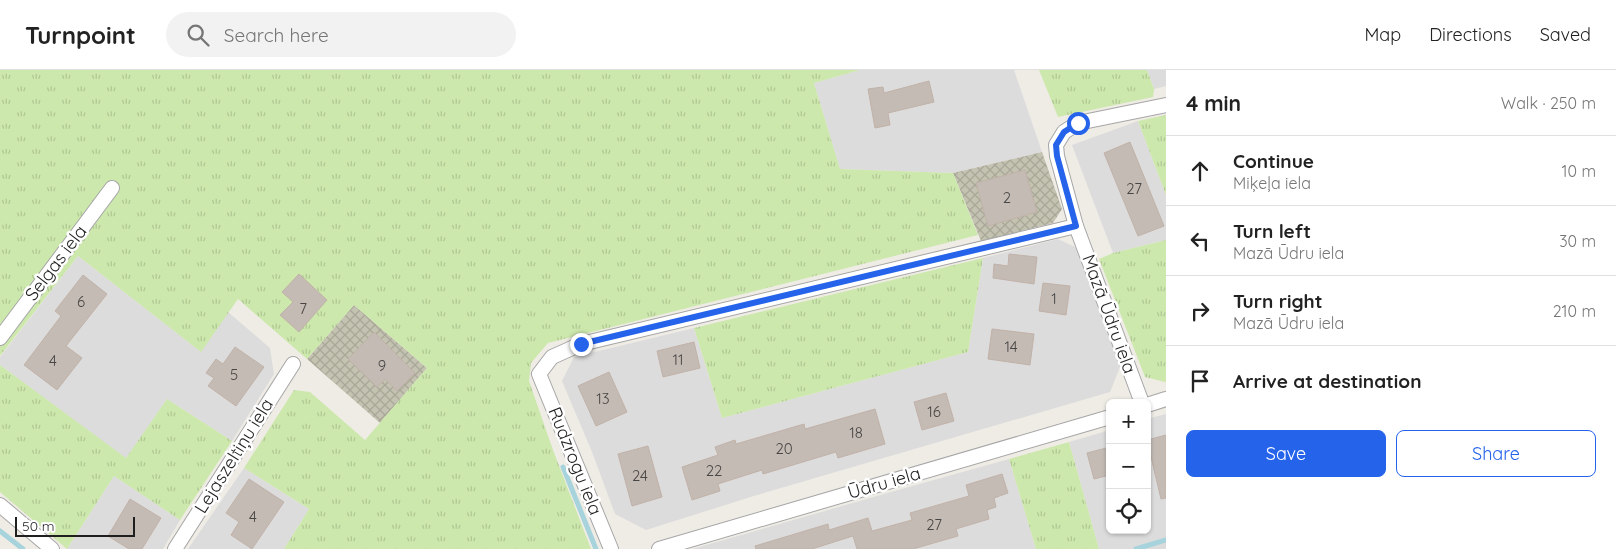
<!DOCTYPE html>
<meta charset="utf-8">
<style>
:root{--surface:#fff;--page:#f2f2f2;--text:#222;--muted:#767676;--line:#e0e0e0;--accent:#2563eb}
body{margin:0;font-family:Quicksand,sans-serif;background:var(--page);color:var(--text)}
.controls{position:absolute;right:15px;bottom:15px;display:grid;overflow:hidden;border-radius:8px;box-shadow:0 1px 4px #0004}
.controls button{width:45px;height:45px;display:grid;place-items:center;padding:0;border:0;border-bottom:1px solid var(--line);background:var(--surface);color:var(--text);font:25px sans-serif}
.scale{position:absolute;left:15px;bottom:12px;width:120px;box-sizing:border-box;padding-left:5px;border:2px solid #1f1f1f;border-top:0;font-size:14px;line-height:18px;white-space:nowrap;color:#1f1f1f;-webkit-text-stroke:4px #fff;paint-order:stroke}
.stop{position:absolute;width:15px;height:15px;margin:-11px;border:4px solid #2563eb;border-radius:50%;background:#fff}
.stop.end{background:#2563eb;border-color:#fff;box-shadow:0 1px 5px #0008}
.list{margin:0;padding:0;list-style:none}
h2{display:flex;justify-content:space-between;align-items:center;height:65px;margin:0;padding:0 20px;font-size:21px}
h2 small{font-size:16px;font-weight:400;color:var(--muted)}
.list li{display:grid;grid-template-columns:32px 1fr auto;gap:15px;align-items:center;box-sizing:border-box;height:70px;padding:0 20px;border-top:1px solid var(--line)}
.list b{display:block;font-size:19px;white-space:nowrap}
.list p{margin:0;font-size:16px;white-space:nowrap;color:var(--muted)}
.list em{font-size:16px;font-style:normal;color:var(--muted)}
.actions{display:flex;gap:10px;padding:15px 20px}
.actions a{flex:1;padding:11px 0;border:1px solid var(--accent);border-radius:8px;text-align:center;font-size:18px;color:var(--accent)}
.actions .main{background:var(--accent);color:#fff}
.icon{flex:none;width:28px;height:28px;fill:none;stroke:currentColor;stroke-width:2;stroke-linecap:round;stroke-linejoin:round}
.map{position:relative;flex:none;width:1166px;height:479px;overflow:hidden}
header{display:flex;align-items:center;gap:30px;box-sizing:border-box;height:70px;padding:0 25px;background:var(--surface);border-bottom:1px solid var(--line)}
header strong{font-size:24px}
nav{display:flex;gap:28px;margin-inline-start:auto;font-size:18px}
.search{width:350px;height:45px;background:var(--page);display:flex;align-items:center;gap:12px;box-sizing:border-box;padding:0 18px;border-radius:28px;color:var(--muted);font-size:19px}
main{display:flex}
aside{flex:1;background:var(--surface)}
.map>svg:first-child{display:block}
</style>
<header>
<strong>Turnpoint</strong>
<div class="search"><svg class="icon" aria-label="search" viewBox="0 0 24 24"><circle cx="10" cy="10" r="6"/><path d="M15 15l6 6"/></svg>Search here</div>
<nav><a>Map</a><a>Directions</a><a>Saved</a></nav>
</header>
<main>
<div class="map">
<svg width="1166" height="479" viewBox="0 0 1166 479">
<defs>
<pattern id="construction-cross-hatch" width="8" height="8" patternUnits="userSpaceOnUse" patternTransform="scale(1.25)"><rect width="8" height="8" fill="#c4c3b1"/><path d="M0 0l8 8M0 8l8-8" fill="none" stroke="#a8a798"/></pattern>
<pattern id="grass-tufts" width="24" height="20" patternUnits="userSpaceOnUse" patternTransform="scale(1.25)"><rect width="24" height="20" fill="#cde8ad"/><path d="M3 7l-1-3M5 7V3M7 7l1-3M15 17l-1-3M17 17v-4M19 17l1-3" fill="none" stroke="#b0c794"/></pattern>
</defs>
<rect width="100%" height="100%" fill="#efece6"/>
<g fill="#dddcdc">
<polygon points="860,0 1014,0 1042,82 953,103 840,99 814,13"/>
<polygon points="1147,0 1166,0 1166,16 1154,19"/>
<polygon points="1138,51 1166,125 1166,170 1113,183 1072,75"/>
<polygon points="1058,169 1075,177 1120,297 1110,322 757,425 646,460 615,444 592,382 562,311 574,287 694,258 722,348 968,282 983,188"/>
<polygon points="78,186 200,281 228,242 270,278 274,304 232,371 167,329 126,389 0,295 0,287"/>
<polygon points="1166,344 1166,479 1099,479 1069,372 1110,360 1110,460 1147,460 1147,349"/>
<polygon points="1009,389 1036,479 692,479 891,422"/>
<polygon points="244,398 309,439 284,479 188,479"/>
<polygon points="114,406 180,450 163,479 67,479"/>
</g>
<g fill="url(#construction-cross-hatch)">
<polygon points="1042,82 1062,139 1053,153 981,171 953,103"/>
<polygon points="354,235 427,298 380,353 307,289"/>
</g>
<g fill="url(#grass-tufts)">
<polygon points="0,0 860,0 814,13 840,99 953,103 978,165 548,273 531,293 529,311 553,380 591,479 284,479 309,439 244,398 294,320 310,322 365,370 427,298 354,235 307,289 238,229 201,282 78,186 0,286"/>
<polygon points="1039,0 1147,0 1154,19 1153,27 1058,47"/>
<polygon points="1166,45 1166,125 1138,51"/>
<polygon points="1166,170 1166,312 1165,312 1145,307 1099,189 1113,183"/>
<polygon points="983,188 968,282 722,348 694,258"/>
<polygon points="0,295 126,388 167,329 232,371 180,450 114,406 67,479 0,422"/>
<polygon points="1069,372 1099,479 1036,479 1009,389"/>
</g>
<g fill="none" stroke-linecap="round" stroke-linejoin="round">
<g stroke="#a7d3dc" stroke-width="5">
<polyline points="563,397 596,479"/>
<polyline points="0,461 23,479"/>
<polyline points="1136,479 1166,470"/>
</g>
</g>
<g fill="#c4bbb5" stroke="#c1b2a8">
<polygon points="929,11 934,32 888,43 890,55 875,58 868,19 883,17 884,23"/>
<polygon points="1130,72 1164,156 1138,166 1104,83"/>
<polygon points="1025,100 1037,142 988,156 976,113"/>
<polygon points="1009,184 1037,187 1034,214 993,208 994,194 1008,196"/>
<polygon points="299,204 327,230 299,262 280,245 293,232 282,222"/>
<polygon points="83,205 107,224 66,276 82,288 57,320 24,295 61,246 55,241"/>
<polygon points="1043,213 1070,216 1066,245 1039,241"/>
<polygon points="992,259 1034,264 1030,295 988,289"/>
<polygon points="374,262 415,303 397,321 385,309 377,317 348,289"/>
<polygon points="694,272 700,298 663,307 657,281"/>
<polygon points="235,277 264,297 236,336 208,316 214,308 206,303 216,289 223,294"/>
<polygon points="609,302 627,342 596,356 578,316"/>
<polygon points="946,323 954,351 922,360 914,332"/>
<polygon points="875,339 885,374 838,388 836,382 763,404 762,400 718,414 720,421 692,430 682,397 718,385 715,377 735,370 736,374 804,354 805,359"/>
<polygon points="1166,365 1166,428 1161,429 1147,370"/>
<polygon points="648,376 662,427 632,436 618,384"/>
<polygon points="1110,377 1110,405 1094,409 1087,383"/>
<polygon points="1002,404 1008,423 994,428 996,437 987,440 989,449 956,459 958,466 913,479 857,479 853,466 812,479 756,479 755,476 828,454 829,460 868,448 872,461 912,450 910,443 969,426 966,415"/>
<polygon points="249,409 284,432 252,479 231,465 239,452 226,443"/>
<polygon points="130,429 161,448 142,479 129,479 108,466"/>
</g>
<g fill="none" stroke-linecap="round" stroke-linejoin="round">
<g stroke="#a6a6a6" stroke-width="16">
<g id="minor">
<polyline points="0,268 112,118"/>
<polyline points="1142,333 1076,156 1057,86 1056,75 1064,62 1078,53 1166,35"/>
<polyline points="1147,335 1166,329"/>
<polyline points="0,435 52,479"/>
<polyline points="175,479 293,294"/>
<polyline points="611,479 539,304 552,287 581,274 1076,156"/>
<polyline points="659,479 1110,347"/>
</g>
</g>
<use href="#minor" stroke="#fff" stroke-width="14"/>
</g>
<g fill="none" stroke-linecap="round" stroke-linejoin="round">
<polyline stroke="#2563eb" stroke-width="6" points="581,274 1076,156 1057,86 1056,75 1064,62 1078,53"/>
</g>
<g text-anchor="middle" stroke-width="5" stroke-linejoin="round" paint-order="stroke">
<g font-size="15" fill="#484644">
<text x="1134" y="124">27</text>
<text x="1007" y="133">2</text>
<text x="1054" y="234">1</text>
<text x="81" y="237">6</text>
<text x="303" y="244">7</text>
<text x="1011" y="282">14</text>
<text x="678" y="295">11</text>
<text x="53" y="296">4</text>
<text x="382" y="301">9</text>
<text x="234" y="310">5</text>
<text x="603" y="334">13</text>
<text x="934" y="347">16</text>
<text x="856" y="368">18</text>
<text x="784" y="384">20</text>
<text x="714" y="406">22</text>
<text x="640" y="411">24</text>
<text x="253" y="452">4</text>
<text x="934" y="460">27</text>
</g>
<g font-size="18" fill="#1f1f1f" stroke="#fff">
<text transform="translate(56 193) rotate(-53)" y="6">Selgas iela</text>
<text transform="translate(1109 244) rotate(70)" y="6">Mazā Ūdru iela</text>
<text transform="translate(234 386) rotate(-58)" y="6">Lejaszeltiņu iela</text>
<text transform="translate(575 391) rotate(68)" y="6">Rudzrogu iela</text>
<text transform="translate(884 413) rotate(-16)" y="6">Ūdru iela</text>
</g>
</g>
</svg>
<div class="controls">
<button>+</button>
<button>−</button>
<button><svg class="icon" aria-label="locate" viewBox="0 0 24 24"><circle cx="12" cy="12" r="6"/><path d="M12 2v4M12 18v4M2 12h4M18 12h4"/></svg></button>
</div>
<div class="scale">50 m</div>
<div class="stop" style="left:1078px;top:53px"></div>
<div class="stop end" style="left:581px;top:274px"></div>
</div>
<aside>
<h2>4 min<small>Walk · 250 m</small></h2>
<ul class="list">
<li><svg class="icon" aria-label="ahead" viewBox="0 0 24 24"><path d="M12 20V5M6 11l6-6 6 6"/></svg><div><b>Continue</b><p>Miķeļa iela</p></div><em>10 m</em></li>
<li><svg class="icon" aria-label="left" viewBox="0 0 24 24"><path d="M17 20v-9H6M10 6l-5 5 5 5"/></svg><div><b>Turn left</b><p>Mazā Ūdru iela</p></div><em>30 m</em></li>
<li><svg class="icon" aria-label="right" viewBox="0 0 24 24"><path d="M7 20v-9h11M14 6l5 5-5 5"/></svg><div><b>Turn right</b><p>Mazā Ūdru iela</p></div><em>210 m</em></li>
<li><svg class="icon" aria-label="arrive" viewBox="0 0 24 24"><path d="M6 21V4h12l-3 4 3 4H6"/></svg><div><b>Arrive at destination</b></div></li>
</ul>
<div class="actions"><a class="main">Save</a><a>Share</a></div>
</aside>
</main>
